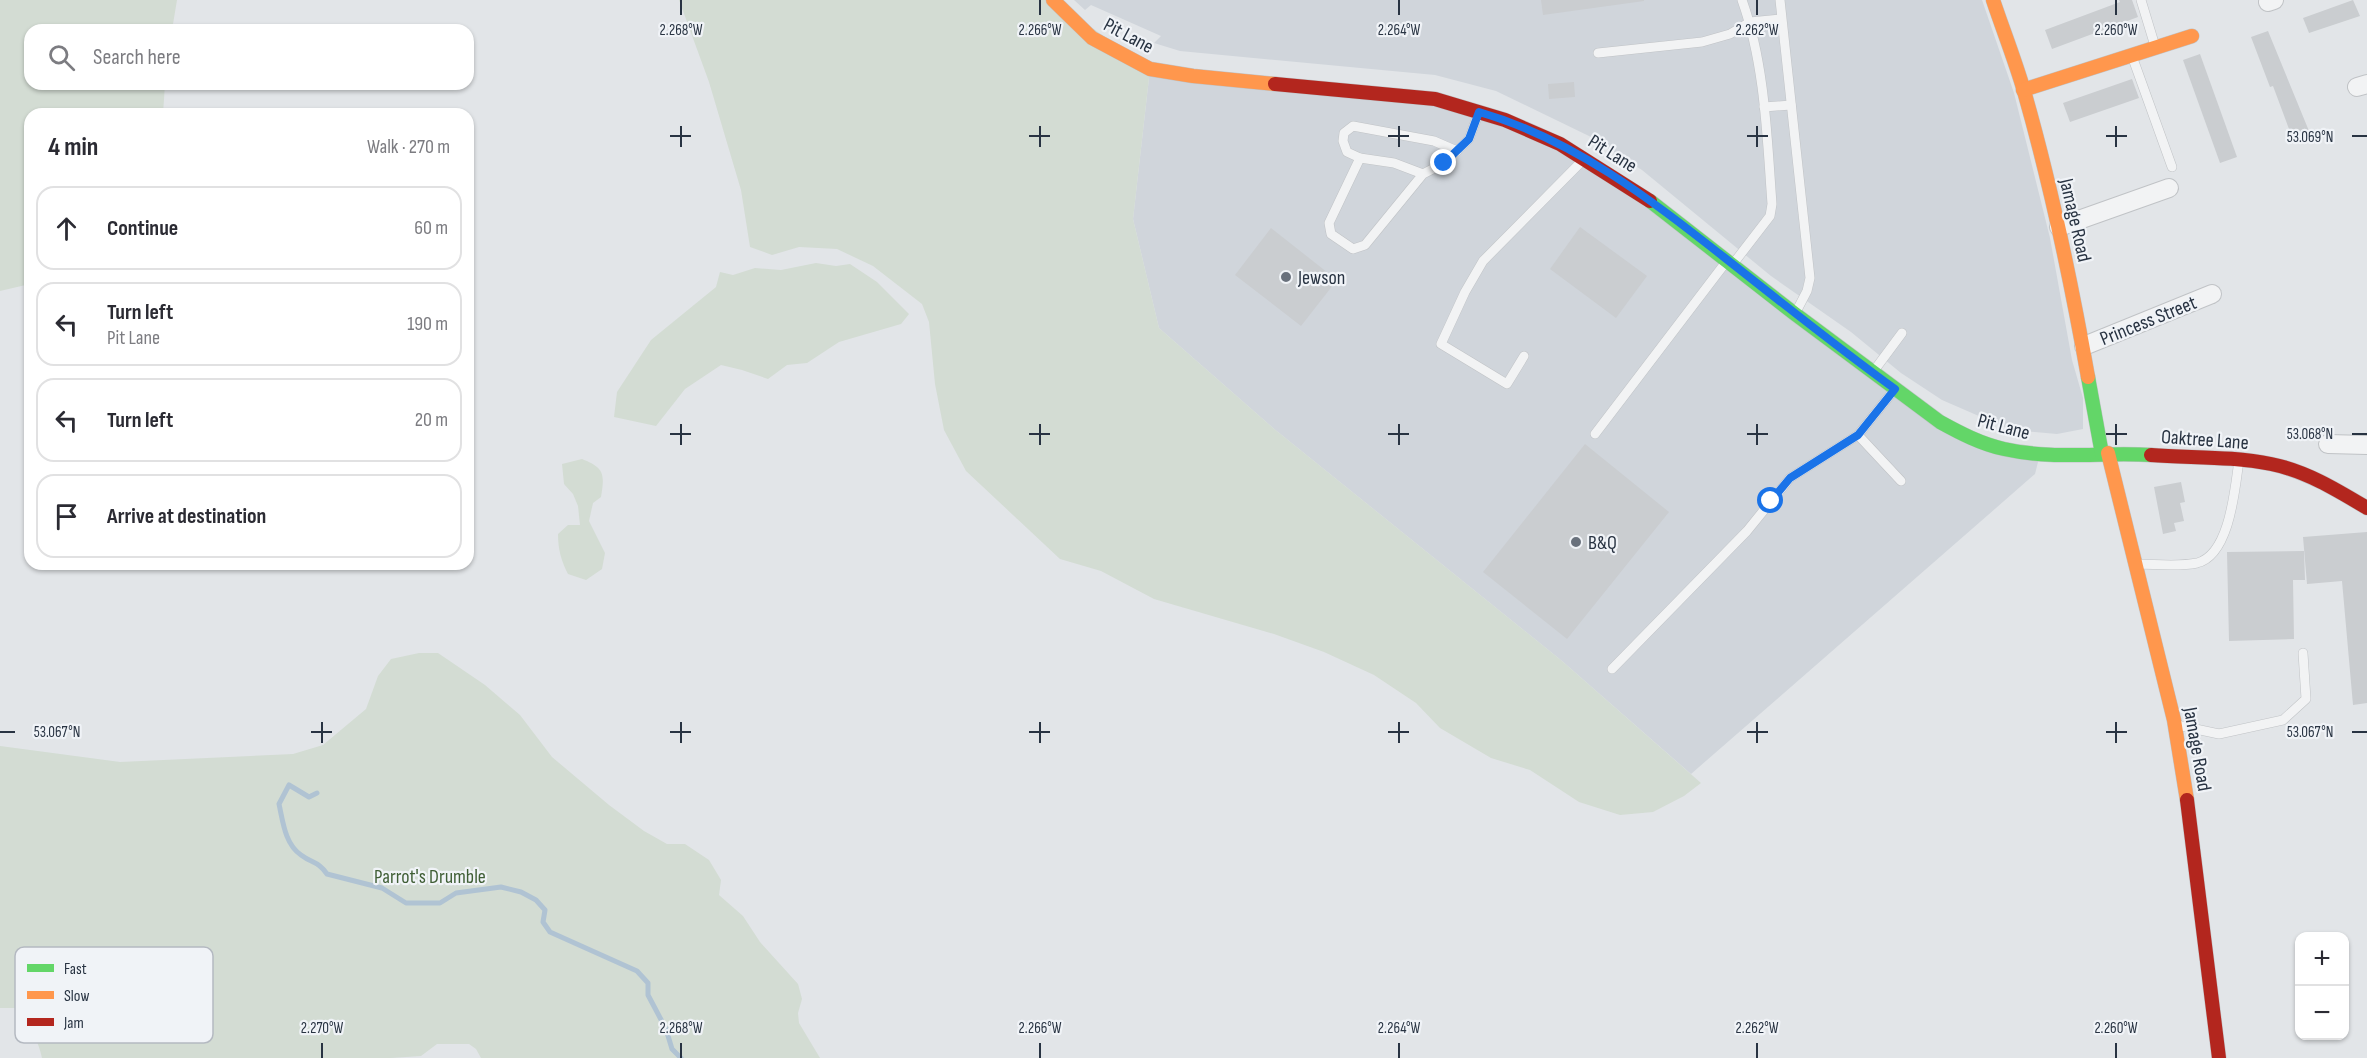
<!DOCTYPE html>
<meta charset="utf-8">
<style>
:root{--surface:#fff;--page:#f2f2f3;--text:#2b2b33;--muted:#7c7c81;--line:#e1e1e2}
body{margin:0;font-family:"Sofia Sans Condensed",sans-serif;background:var(--page);color:var(--text)}
.controls{position:absolute;right:18px;bottom:18px;display:grid;overflow:hidden;border-radius:12px;box-shadow:0 2px 4px #0004}
.controls button{width:54px;height:54px;display:grid;place-items:center;padding:0;border:0;border-bottom:2px solid var(--line);background:var(--surface);color:var(--text);font:30px sans-serif}
.stop{position:absolute;width:18px;height:18px;margin:-14px;border:4px solid #1a73e8;border-radius:50%;background:#fff}
.stop.end{background:#1a73e8;border-color:#fff;box-shadow:0 2px 6px #0008}
.list{margin:0;padding:0;list-style:none}
h2{display:flex;justify-content:space-between;align-items:center;height:78px;margin:0;padding:0 24px;font-size:26px}
h2 small{font-size:20px;font-weight:400;color:var(--muted)}
.list li{display:grid;grid-template-columns:39px 1fr auto;gap:18px;align-items:center;box-sizing:border-box;height:84px;margin:0 12px 12px;padding:0 12px;border:2px solid var(--line);border-radius:18px}
.list b{display:block;font-size:22px;white-space:nowrap}
.list p{margin:0;font-size:20px;white-space:nowrap;color:var(--muted)}
.list em{font-size:20px;font-style:normal;color:var(--muted)}
.icon{flex:none;width:33px;height:33px;fill:none;stroke:currentColor;stroke-width:2;stroke-linecap:round;stroke-linejoin:round}
.map{position:relative;flex:none;width:2367px;height:1058px;overflow:hidden}
.search{position:absolute;background:var(--surface);box-shadow:0 2px 4px #0004;left:24px;top:24px;width:450px;height:66px;display:flex;align-items:center;gap:15px;box-sizing:border-box;padding:0 21px;border-radius:18px;color:var(--muted);font-size:22px}
.panel{position:absolute;background:var(--surface);box-shadow:0 2px 4px #0004;left:24px;top:108px;width:450px;height:462px;border-radius:18px}
.map>svg:first-child{display:block}
</style>
<div class="map">
<svg width="2367" height="1058" viewBox="0 0 2367 1058">
<rect width="100%" height="100%" fill="#e2e5e8"/>
<g fill="#d0d5db">
<polygon points="1074,0 1982,0 2014,93 2050,238 2072,360 2083,398 2083,429 2057,434 2011,430 1942,400 1901,373 1851,332 1771,276 1642,170 1589,136 1496,91 1435,75 1180,51 1154,43 1161,36 1091,5 1085,10"/>
<polygon points="1150,69 1435,99 1560,144 1940,422 2040,454 2035,474 1691,774 1562,661 1273,428 1159,328 1133,219"/>
</g>
<g fill="#d3dcd3">
<polygon points="0,0 177,0 172,30 30,30 30,84 165,84 163,114 30,114 30,284 0,291"/>
<polygon points="679,0 1053,0 1150,69 1133,219 1159,328 1273,428 1562,661 1701,783 1684,796 1653,812 1620,815 1579,802 1530,770 1491,758 1440,728 1416,703 1374,675 1324,652 1274,634 1154,599 1101,571 1060,559 966,471 944,430 935,384 929,322 922,304 873,266 837,249 799,247 772,255 750,247 741,190 709,82"/>
<polygon points="816,263 836,266 850,264 877,282 909,314 901,324 839,342 807,363 787,365 768,379 742,370 721,365 685,389 656,426 614,417 617,392 651,340 716,287 720,272 733,275 755,268 781,270"/>
<path d="M582 459C604 468 605 473 601 497L593 503 589 521 605 553 602 569 586 580 568 574C561 560 558 549 558 534L568 525H580L578 506 573 494 564 484 562 464Z"/>
<path d="M419 653H438L485 685 520 715 552 757 609 805 644 831 667 844H685L709 860 721 880 719 895 743 916 760 942 798 984 802 999 798 1013 799 1023 820 1058H481L476 1049 469 1044H437L421 1056 391 1058H42C38 1038 28 1024 15 1008H0V746L120 762 293 754 323 745 366 709 378 676 391 659Z"/>
</g>
<g fill="none" stroke-linecap="round" stroke-linejoin="round">
<path stroke="#b0c3d3" stroke-width="5" d="M317 793 309 797 289 785 279 804C283 822 285 844 301 855 313 864 318 861 327 874L382 888 406 903H440L456 893 501 887 521 892 536 900 545 910 543 922 550 932 637 971 648 983V995L666 1029 672 1049 681 1058"/>
</g>
<g fill="#cacdd0">
<polygon points="1541,0 1644,0 1644,1 1543,15"/>
<polygon points="2119,0 2132,0 2138,17 2052,49 2045,30 2120,2"/>
<polygon points="2353,0 2360,16 2309,33 2303,18"/>
<polygon points="2268,31 2309,131 2292,137 2273,86 2270,87 2251,37"/>
<polygon points="2200,54 2237,157 2220,163 2183,60"/>
<polygon points="2132,79 2139,98 2070,122 2063,103"/>
<polygon points="1574,82 1575,97 1549,99 1548,84"/>
<polygon points="1580,227 1647,276 1616,318 1550,269"/>
<polygon points="1271,228 1337,280 1301,326 1235,275"/>
<polygon points="1585,444 1669,512 1567,639 1483,572"/>
<polygon points="2181,482 2185,502 2180,503 2184,521 2174,523 2176,531 2163,534 2154,487"/>
<polygon points="2367,532 2367,703 2353,705 2342,581 2307,584 2303,537"/>
<polygon points="2304,551 2305,580 2293,580 2294,639 2229,641 2227,552"/>
</g>
<g fill="none" stroke-linecap="round" stroke-linejoin="round">
<g stroke="#c0c3c6" stroke-width="10">
<g id="lane">
<polyline points="1780,0 1810,278 1807,291 1796,312"/>
<polyline points="2141,0 2155,46"/>
<polyline points="1598,53 1702,42 1730,34 1750,22 1781,19"/>
<polyline points="2132,56 2172,167"/>
<polyline points="1764,107 1791,105"/>
<polyline points="1360,158 1347,152 1343,141 1344,133 1353,126 1434,141 1457,151"/>
<polyline points="1423,174 1394,163 1360,158 1329,223 1331,234 1353,249 1365,245 1423,174 1444,163 1469,139 1479,112"/>
<path d="M1733 264 1770 216 1772 204C1767 137 1765 64 1742 0"/>
<polyline points="1524,356 1507,384 1441,344 1465,292 1483,261 1583,160"/>
<polyline points="1873,372 1902,333"/>
<polyline points="1895,389 1858,435 1901,481"/>
<polyline points="1595,434 1726,262"/>
<path d="M2136 564C2155 564 2178 567 2197 563 2230 555 2235 488 2239 460"/>
<polyline points="1612,669 1747,531 1790,478 1858,435"/>
<polyline points="2177,725 2219,734 2283,720 2306,699 2303,653"/>
</g>
</g>
<g stroke="#c0c3c6" stroke-width="20">
<g id="street">
<polyline points="2268,2 2274,0"/>
<polyline points="2357,87 2367,84"/>
<polyline points="2059,227 2169,188"/>
<polyline points="2084,346 2212,294"/>
<polyline points="2328,444 2367,445"/>
</g>
</g>
<g stroke="#c0c3c6" stroke-width="15">
<g id="fast">
<path d="M1650 201 1795 314 1940 422C1960 433 1981 444 2004 449 2052 460 2103 452 2151 455"/>
<polyline points="2088,377 2102,454"/>
</g>
</g>
<g stroke="#c0c3c6" stroke-width="15">
<g id="slow">
<polyline points="1053,0 1092,38 1150,69 1193,76 1275,84"/>
<path d="M1993 0C2003 30 2015 60 2024 91 2051 185 2071 281 2088 377"/>
<polyline points="2023,90 2192,36"/>
<polyline points="2108,453 2174,720 2187,800"/>
</g>
</g>
<g stroke="#c0c3c6" stroke-width="15">
<g id="jam">
<polyline points="1275,84 1435,99 1505,120 1560,144 1650,201"/>
<path d="M2151 455C2191 458 2232 456 2271 464 2306 471 2337 490 2367 508"/>
<polyline points="2187,800 2219,1058"/>
</g>
</g>
<use href="#lane" stroke="#f2f3f4" stroke-width="9"/>
<use href="#street" stroke="#f2f3f4" stroke-width="18"/>
<use href="#fast" stroke="#63d668" stroke-width="14"/>
<use href="#slow" stroke="#ff974d" stroke-width="14"/>
<use href="#jam" stroke="#b3261e" stroke-width="14"/>
</g>
<g fill="none" stroke-linecap="round" stroke-linejoin="round">
<path stroke="#1a73e8" stroke-width="8" d="M1444 163 1469 139 1479 112C1573 139 1650 199 1725 258 1781 302 1837 347 1895 389L1858 435 1790 478 1771 501"/>
</g>
<path fill="none" stroke="#283342" stroke-width="2" d="M681 0V15M1040 0V15M1399 0V15M1757 0V15M2116 0V15M681 126V147M1040 126V147M1399 126V147M1757 126V147M2116 126V147M670 136H691M1029 136H1050M1388 136H1409M1747 136H1768M2106 136H2127M2352 136H2367M681 424V445M1040 424V445M1399 424V445M1757 424V445M2116 424V445M670 434H691M1029 434H1050M1388 434H1409M1747 434H1768M2106 434H2127M2352 434H2367M322 722V743M681 722V743M1040 722V743M1399 722V743M1757 722V743M2116 722V743M0 732H15M311 732H332M670 732H691M1029 732H1050M1388 732H1409M1747 732H1768M2106 732H2127M2352 732H2367M322 1043V1058M681 1043V1058M1040 1043V1058M1399 1043V1058M1757 1043V1058M2116 1043V1058"/>
<g fill="#69717c" stroke="#f0f3f7" stroke-width="2">
<circle cx="1286" cy="277" r="6"/>
<circle cx="1576" cy="542" r="6"/>
</g>
<g text-anchor="middle" stroke-width="4.5" stroke-linejoin="round" paint-order="stroke">
<g font-size="20" fill="#283342" stroke="#f0f3f7">
<text transform="translate(1129 35) rotate(28)" y="7">Pit Lane</text>
<text transform="translate(1613 153) rotate(32)" y="7">Pit Lane</text>
<text transform="translate(2076 220) rotate(77)" y="7">Jamage Road</text>
<text transform="translate(2148 320) rotate(-22)" y="7">Princess Street</text>
<text transform="translate(2004 426) rotate(15)" y="7">Pit Lane</text>
<text transform="translate(2205 439) rotate(4)" y="7">Oaktree Lane</text>
<text transform="translate(2198 749) rotate(80)" y="7">Jamage Road</text>
</g>
<g font-size="20" fill="#283342" stroke="#f0f3f7" text-anchor="start">
<text x="1298" y="284">Jewson</text>
<text x="1588" y="549">B&amp;Q</text>
</g>
<g font-size="20" fill="#3f5e35" stroke="#f0f3f7">
<text x="430" y="883">Parrot's Drumble</text>
</g>
</g>
<rect x="15" y="947" width="198" height="96" rx="9" fill="#f0f3f7" stroke="#b4b9c1" stroke-width="1.5"/>
<rect x="27" y="964" width="27" height="8" fill="#63d668"/>
<rect x="27" y="991" width="27" height="8" fill="#ff974d"/>
<rect x="27" y="1018" width="27" height="8" fill="#b3261e"/>
<g font-size="16" fill="#283342">
<text x="64" y="974">Fast</text>
<text x="64" y="1001">Slow</text>
<text x="64" y="1028">Jam</text>
</g>
<g font-size="15" text-anchor="middle" fill="#283342" stroke="#f0f3f7" stroke-width="4.5" stroke-linejoin="round" paint-order="stroke">
<text x="681" y="35">2.268°W</text>
<text x="1040" y="35">2.266°W</text>
<text x="1399" y="35">2.264°W</text>
<text x="1757" y="35">2.262°W</text>
<text x="2116" y="35">2.260°W</text>
<text x="2310" y="142">53.069°N</text>
<text x="2310" y="439">53.068°N</text>
<text x="57" y="737">53.067°N</text>
<text x="2310" y="737">53.067°N</text>
<text x="322" y="1033">2.270°W</text>
<text x="681" y="1033">2.268°W</text>
<text x="1040" y="1033">2.266°W</text>
<text x="1399" y="1033">2.264°W</text>
<text x="1757" y="1033">2.262°W</text>
<text x="2116" y="1033">2.260°W</text>
</g>
</svg>
<div class="controls">
<button>+</button>
<button>−</button>
</div>
<div class="stop" style="left:1771px;top:501px"></div>
<div class="stop end" style="left:1444px;top:163px"></div>
<div class="search"><svg class="icon" aria-label="search" viewBox="0 0 24 24"><circle cx="10" cy="10" r="6"/><path d="M15 15l6 6"/></svg>Search here</div>
<section class="panel">
<h2>4 min<small>Walk · 270 m</small></h2>
<ul class="list">
<li><svg class="icon" aria-label="ahead" viewBox="0 0 24 24"><path d="M12 20V5M6 11l6-6 6 6"/></svg><div><b>Continue</b></div><em>60 m</em></li>
<li><svg class="icon" aria-label="left" viewBox="0 0 24 24"><path d="M17 20v-9H6M10 6l-5 5 5 5"/></svg><div><b>Turn left</b><p>Pit Lane</p></div><em>190 m</em></li>
<li><svg class="icon" aria-label="left" viewBox="0 0 24 24"><path d="M17 20v-9H6M10 6l-5 5 5 5"/></svg><div><b>Turn left</b></div><em>20 m</em></li>
<li><svg class="icon" aria-label="arrive" viewBox="0 0 24 24"><path d="M6 21V4h12l-3 4 3 4H6"/></svg><div><b>Arrive at destination</b></div></li>
</ul>
</section>
</div>
